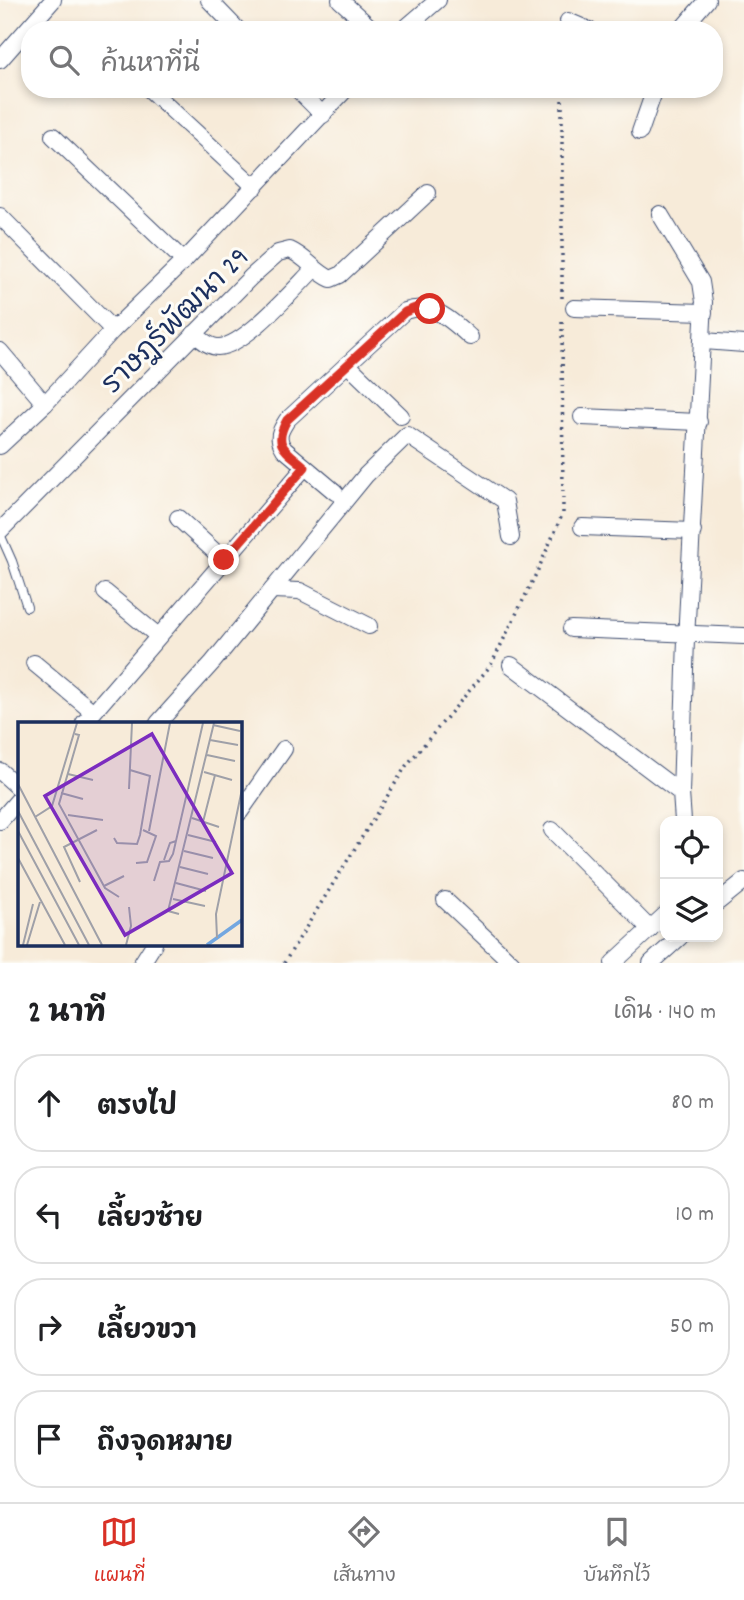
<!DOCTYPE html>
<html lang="th">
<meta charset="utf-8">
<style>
:root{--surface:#fff;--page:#f6f6f6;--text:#202124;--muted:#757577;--line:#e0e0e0;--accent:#d93025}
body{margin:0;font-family:Dekko,"Playpen Sans Thai",sans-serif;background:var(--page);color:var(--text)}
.controls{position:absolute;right:21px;bottom:21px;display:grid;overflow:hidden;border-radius:14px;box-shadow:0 4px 10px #0003}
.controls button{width:63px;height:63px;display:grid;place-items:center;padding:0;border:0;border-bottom:2px solid var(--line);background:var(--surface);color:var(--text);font:35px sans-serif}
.stop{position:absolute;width:21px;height:21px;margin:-16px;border:5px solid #d93025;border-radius:50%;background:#fff}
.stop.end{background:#d93025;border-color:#fff;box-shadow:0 2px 7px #0008}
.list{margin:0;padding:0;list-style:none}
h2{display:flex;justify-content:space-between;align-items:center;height:91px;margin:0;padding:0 28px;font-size:30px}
h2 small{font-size:23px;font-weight:400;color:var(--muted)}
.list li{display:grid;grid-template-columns:46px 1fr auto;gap:21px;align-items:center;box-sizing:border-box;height:98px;margin:0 14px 14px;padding:0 14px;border:2px solid var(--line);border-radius:28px}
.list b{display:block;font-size:26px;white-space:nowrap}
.list em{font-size:23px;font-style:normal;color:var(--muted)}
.icon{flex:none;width:38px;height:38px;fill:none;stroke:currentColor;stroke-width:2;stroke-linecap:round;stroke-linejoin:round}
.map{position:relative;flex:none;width:744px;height:963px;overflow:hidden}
.search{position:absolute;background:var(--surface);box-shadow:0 4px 10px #0003;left:21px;right:21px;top:21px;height:77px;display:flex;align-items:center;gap:18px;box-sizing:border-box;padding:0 24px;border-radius:28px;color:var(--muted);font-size:26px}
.sheet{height:539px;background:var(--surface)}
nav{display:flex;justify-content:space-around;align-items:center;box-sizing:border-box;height:98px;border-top:2px solid var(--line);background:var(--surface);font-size:19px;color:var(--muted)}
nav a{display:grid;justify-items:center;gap:4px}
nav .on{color:var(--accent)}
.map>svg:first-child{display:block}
</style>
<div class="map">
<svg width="744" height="963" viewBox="0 0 744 963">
<rect width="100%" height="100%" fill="#fdfcf7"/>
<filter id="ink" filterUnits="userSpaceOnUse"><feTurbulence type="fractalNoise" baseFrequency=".0143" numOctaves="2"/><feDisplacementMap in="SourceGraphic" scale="14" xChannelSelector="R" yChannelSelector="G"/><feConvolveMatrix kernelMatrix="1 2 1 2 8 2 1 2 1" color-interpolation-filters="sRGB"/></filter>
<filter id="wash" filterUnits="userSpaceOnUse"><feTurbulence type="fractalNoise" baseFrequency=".00686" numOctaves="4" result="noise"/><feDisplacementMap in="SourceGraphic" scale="28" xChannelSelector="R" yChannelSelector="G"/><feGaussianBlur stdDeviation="1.57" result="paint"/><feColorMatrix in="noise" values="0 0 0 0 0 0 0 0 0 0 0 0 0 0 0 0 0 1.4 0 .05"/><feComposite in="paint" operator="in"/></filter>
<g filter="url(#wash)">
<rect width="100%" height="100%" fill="#f7ebd9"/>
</g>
<g filter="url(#ink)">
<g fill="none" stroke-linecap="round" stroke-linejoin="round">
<g stroke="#3c4b70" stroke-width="10">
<polyline id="service" points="0,534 12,561 27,607"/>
</g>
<g stroke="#3c4b70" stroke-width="18">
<g id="minor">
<polyline points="209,0 238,30"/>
<polyline points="340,0 373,30"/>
<polyline points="568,21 589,30"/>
<polyline points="403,30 438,0"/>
<polyline points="681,30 707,0"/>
<polyline points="0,60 53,0"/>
<polyline points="149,89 255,187"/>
<polyline points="297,89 323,115"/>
<polyline points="640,132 655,89"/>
<polyline points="53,136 184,261"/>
<polyline points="660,214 701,282 704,302 686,639 681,793 683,821"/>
<polyline points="0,216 113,330"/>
<polyline points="574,308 704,312"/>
<path d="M194 334C201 339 209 347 218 347 244 347 295 288 314 269"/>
<polyline points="704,341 744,344"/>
<polyline points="0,351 45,404"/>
<polyline points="347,364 401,416"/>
<polyline points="582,417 699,422"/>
<polyline points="0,446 45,404 113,330 184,261 346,89"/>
<path d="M335 492 284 449C276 437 280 431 287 420L405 311C433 302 450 319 470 337"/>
<polyline points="178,518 224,560"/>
<polyline points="582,527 693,531"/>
<path d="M0 531 251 277 278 253 290 250C306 257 315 272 331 279L340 275 428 193"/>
<polyline points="272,590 300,591 369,626"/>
<polyline points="105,592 158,636"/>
<polyline points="571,629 744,636"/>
<polyline points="34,663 93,712"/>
<polyline points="511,665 681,793"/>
<polyline points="84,723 305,467"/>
<polyline points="158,723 213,662 366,475 407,435 505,501 511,537"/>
<polyline points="0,771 19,788"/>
<polyline points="240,812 284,749"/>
<polyline points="0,821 19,799"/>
<polyline points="552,830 650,929"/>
<polyline points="445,900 512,963"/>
<polyline points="718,902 744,881"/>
<polyline points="142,963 154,944"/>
<polyline points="613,963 665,915"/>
<polyline points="651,963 680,937"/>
</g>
</g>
<g stroke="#3c4b70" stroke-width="3.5" stroke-dasharray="2 5" stroke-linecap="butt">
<polyline points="562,298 562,89"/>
<polyline points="284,963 406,766 491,665 537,572 563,513 562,320"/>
</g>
<use href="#service" stroke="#fff" stroke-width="8"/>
<use href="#minor" stroke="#fff" stroke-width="16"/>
</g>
</g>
<g fill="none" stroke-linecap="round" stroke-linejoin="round" filter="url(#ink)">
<path stroke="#d93025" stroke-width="9" d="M224 560 305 467C286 450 272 446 287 420L405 312 418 307 430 309"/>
</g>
<g text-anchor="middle" stroke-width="6" stroke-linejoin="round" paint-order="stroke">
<g font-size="28" fill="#1b2f5e" stroke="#fdfcf7">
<text transform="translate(174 319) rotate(-45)" y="10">ราษฎร์พัฒนา 29</text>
</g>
</g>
<g transform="translate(18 722)">
<rect width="224" height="224" fill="#f7ebd9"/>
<path fill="none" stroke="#73a7e0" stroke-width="3.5" d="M189 223 224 198"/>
<path fill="none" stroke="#9fa0a8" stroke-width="2" d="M195 3 222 9M57 12 61 13 41 82 87 166 101 175M192 18 220 23M189 33 217 39M186 50 214 58M50 52 75 58M0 62 84 223M111 67 114 1M43 71 65 77M0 89 71 223M50 93 85 98M17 95 34 84 59 1M174 96 201 105M185 100 197 53M0 109 61 223M131 109 152 1M170 113 198 120M96 116 99 121 119 122 122 113 132 54 112 48M166 129 195 136M0 136 47 223M146 138 152 121 158 119M118 141 129 140 138 114 125 108M162 145 190 152M136 159 142 140 151 139 155 132 185 1M62 160 46 125 79 108M158 161 188 169M86 164 106 154M155 177 187 184M161 192 150 189 196 1M199 216 198 192 224 67M5 223 15 182M9 223 22 180M108 223 113 204 111 185"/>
<path fill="#7b2cbf" fill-opacity="0.15" stroke="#7b2cbf" stroke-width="3.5" d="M134 12 214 151 107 213 27 74Z"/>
<rect width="224" height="224" fill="none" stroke="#1b2f5e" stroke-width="3.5"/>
</g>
</svg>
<div class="controls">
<button><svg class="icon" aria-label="locate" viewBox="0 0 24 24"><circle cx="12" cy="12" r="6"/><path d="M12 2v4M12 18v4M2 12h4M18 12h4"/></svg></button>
<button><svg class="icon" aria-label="layers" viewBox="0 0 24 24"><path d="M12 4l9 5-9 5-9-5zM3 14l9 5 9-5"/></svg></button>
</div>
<div class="stop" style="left:430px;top:309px"></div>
<div class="stop end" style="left:224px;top:560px"></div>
<div class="search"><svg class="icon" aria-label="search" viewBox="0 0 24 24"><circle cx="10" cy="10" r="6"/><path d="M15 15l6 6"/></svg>ค้นหาที่นี่</div>
</div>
<section class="sheet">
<h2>2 นาที<small>เดิน · 140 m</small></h2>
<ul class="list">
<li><svg class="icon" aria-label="ahead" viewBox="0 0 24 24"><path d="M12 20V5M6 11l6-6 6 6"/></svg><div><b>ตรงไป</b></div><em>80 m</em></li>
<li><svg class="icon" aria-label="left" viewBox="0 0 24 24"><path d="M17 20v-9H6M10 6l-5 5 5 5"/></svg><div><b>เลี้ยวซ้าย</b></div><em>10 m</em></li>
<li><svg class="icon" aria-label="right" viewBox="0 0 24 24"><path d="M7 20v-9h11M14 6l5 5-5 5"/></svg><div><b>เลี้ยวขวา</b></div><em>50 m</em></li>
<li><svg class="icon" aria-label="arrive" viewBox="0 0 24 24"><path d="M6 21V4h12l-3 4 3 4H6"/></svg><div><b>ถึงจุดหมาย</b></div></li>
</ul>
</section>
<nav>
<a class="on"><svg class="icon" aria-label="map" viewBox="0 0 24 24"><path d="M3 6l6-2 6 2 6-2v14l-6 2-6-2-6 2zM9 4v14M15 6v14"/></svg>แผนที่</a>
<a><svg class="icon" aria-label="directions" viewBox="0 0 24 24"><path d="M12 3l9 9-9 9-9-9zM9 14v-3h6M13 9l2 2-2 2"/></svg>เส้นทาง</a>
<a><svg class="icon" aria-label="saved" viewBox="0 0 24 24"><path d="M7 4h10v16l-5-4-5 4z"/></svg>บันทึกไว้</a>
</nav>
